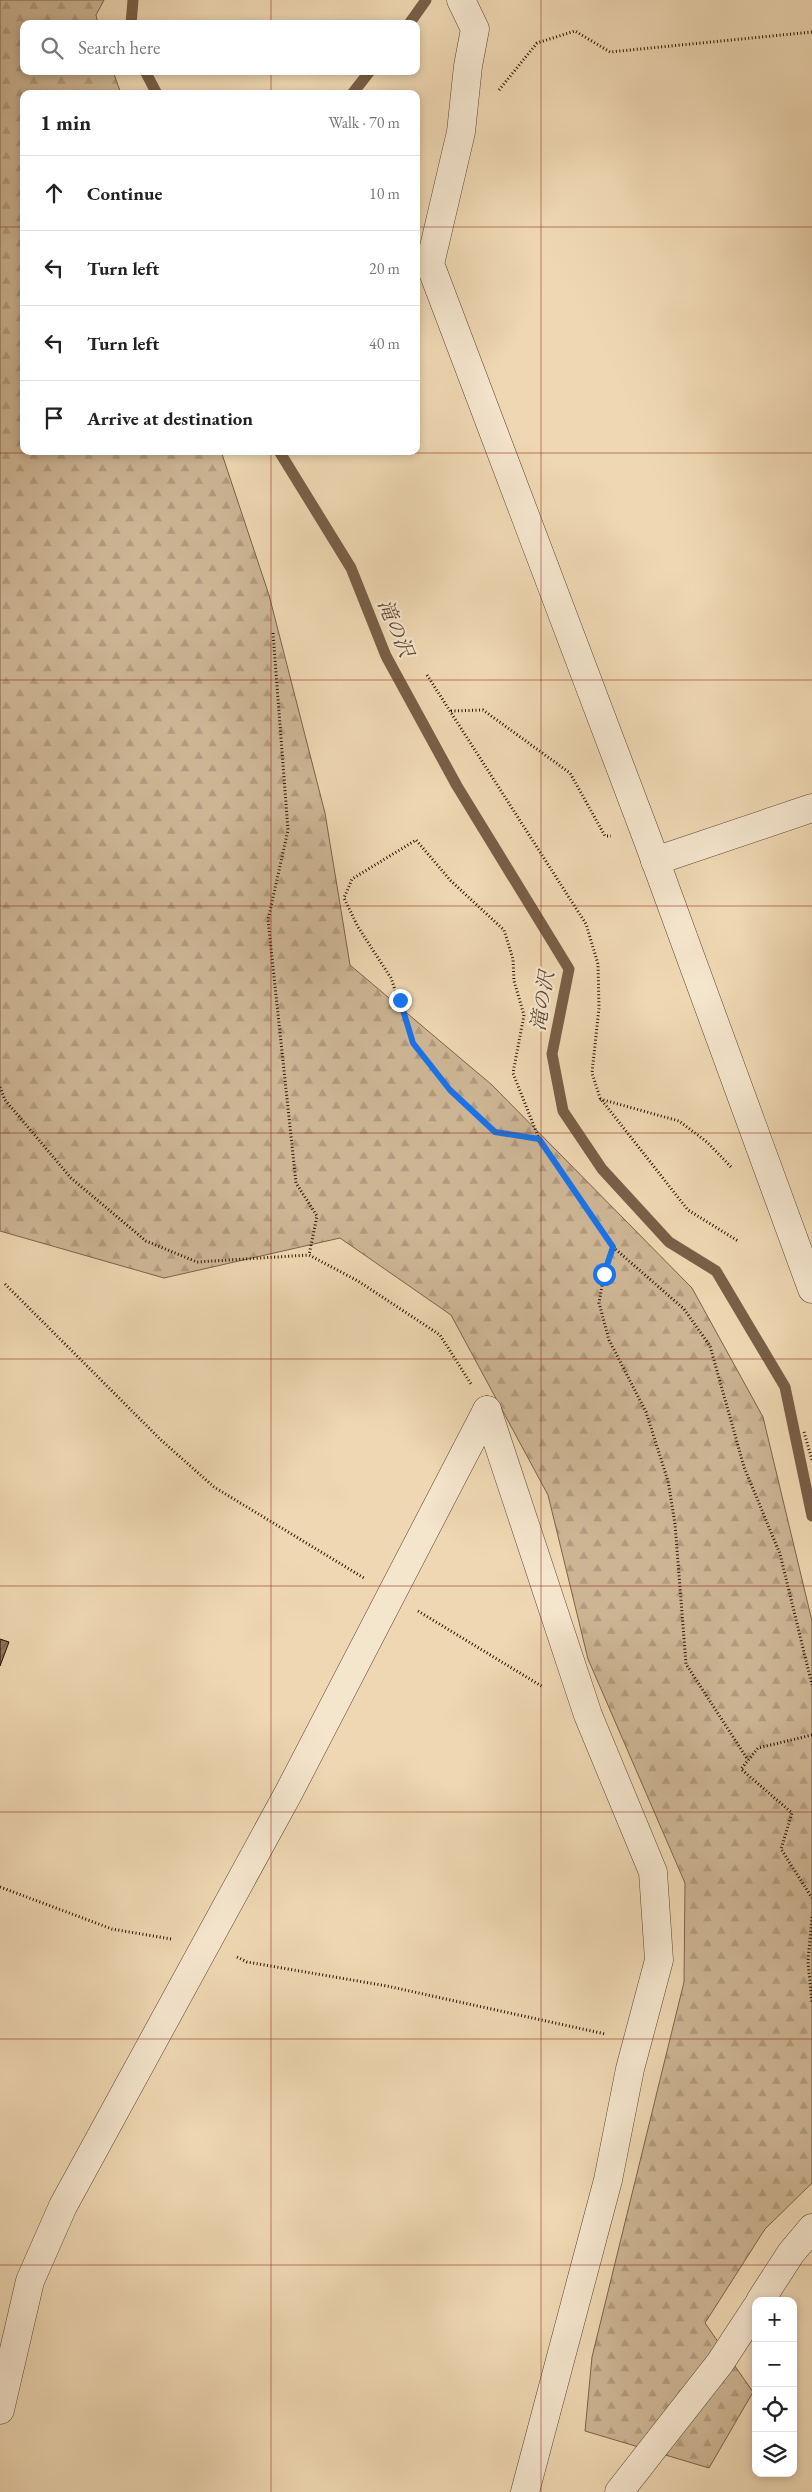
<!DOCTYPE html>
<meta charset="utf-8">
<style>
:root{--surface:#fff;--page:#f6f6f6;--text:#222;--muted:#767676;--line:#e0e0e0}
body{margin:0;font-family:"EB Garamond","Noto Serif JP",serif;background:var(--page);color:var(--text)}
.controls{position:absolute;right:15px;bottom:15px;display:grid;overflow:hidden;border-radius:10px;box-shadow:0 2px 8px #0003}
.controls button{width:45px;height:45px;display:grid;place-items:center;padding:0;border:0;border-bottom:1px solid var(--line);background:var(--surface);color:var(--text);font:25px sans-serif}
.stop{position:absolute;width:15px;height:15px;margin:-11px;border:4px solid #1a73e8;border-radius:50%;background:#fff}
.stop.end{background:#1a73e8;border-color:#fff;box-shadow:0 1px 5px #0008}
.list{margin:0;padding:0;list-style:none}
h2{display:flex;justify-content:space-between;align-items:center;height:65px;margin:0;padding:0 20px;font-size:21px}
h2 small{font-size:16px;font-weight:400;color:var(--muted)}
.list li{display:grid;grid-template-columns:32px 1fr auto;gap:15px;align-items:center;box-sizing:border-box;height:75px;padding:0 20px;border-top:1px solid var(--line)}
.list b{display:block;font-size:19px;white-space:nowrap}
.list em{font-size:16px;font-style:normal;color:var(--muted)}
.icon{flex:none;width:28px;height:28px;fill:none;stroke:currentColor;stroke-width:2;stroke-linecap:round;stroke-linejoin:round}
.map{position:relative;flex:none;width:812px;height:2492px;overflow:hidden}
.search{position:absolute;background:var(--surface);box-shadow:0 2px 8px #0003;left:20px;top:20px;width:400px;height:55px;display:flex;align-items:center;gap:12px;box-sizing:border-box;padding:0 18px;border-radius:10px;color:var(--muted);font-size:19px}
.panel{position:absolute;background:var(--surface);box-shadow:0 2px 8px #0003;left:20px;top:90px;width:400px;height:365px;border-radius:10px}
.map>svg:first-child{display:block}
</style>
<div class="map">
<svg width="812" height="2492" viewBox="0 0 812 2492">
<defs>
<pattern id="forest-firs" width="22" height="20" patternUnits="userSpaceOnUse" patternTransform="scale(1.25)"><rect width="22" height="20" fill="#cdb594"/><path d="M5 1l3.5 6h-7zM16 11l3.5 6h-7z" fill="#b09b7e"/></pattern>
<pattern id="building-hatch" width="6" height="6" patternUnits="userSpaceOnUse" patternTransform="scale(1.25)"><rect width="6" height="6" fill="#91775d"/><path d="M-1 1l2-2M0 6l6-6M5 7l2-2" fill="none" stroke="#77604a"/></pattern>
</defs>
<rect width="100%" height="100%" fill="#eed7b2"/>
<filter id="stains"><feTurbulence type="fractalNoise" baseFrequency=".004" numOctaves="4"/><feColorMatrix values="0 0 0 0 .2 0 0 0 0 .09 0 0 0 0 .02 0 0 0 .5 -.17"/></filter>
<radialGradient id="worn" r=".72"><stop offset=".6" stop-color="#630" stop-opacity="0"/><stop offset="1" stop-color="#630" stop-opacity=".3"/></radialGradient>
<polygon fill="url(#forest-firs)" stroke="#7c624a" points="0,0 104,0 96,15 98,24 24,24 24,71 113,71 121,94 24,94 24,451 221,451 269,595 325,813 350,965 492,1085 692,1288 763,1417 812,1621 812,2183 765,2229 705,2323 753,2392 709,2468 585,2431 592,2357 684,1982 685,1883 588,1659 548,1495 451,1315 340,1238 164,1278 0,1231"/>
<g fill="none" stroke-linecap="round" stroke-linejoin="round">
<g stroke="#795f47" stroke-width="11">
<polyline points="131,24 133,0"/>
<polyline points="409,24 426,0"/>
<polyline points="145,71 157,94"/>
<polyline points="352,94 370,71"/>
<polyline points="279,451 351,568 386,656 457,786 569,969 552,1054 563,1111 602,1169 669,1242 716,1271 785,1387 812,1516"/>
</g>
</g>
<polygon fill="url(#building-hatch)" stroke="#2c1001" points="0,1639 9,1642 0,1666"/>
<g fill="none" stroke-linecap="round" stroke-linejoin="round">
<g stroke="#5c422d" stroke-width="29">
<g id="minor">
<polyline points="461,0 475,29 468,66 461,132 430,264 647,838 812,1289"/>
<polyline points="655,861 812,808"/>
<polyline points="487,1410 588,1715 653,1872 659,1960 630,2069 608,2180 525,2492"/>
<polyline points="760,2301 791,2253 812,2228"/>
<polyline points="0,2410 30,2281 63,2206 289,1792 487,1410"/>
<polyline points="619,2492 720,2363 756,2308"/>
</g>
</g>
<g stroke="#2c1001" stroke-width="3" stroke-dasharray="1 2.5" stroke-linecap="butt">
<polyline points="499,90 537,43 575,31 610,52 812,32"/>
<polyline points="273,633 288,830 268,920 296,1183 317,1216 309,1255 358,1281 440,1335 471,1384"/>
<polyline points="427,675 586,924 598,964 599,1008 592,1073 600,1098 688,1210 738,1241"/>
<polyline points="451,711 483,710 570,773 605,836 611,836"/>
<polyline points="0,1087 5,1100 71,1178 146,1241 197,1262 309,1255"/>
<polyline points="600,1099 679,1121 707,1142 731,1167"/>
<polyline points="539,1139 495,1132 450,1090 413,1043 391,978 358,927 344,898 352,879 416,840 451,881 504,930 513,959 514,981 524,1015 513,1073 539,1139 613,1247 604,1274 599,1303 609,1340 646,1412 668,1481 675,1524 686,1664 748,1760"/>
<polyline points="613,1247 684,1309 710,1346 744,1467 780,1554 812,1685"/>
<polyline points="5,1284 161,1440 214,1487 364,1578"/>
<polyline points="804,1432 812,1460"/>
<polyline points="418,1611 543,1687"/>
<polyline points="812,1735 758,1748 741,1769 792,1813 781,1849 812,1898"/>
<polyline points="0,1887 112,1929 171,1939"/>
<polyline points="812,1917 808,1961 812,2004"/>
<polyline points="237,1957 247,1962 387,1986 605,2034"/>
</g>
<use href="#minor" stroke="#f4e5cd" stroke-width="28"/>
</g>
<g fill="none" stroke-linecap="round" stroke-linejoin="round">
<polyline stroke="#1a73e8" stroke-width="6" points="400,1000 413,1043 450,1090 495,1132 539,1139 613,1247 604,1274"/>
</g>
<path fill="none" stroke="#8f2418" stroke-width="1" stroke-opacity="0.55" d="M271 0V24M541 0V2492M271 71V94M0 227H24M416 227H812M271 451V2492M0 453H812M0 680H812M0 906H812M0 1133H812M0 1359H812M0 1586H812M0 1812H812M0 2039H812M0 2265H812"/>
<g text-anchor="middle" stroke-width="4.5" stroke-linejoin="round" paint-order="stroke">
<g font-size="20" font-style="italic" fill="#5f4430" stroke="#f4e5cd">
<text transform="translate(396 628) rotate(67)" y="7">滝の沢</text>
<text transform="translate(542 1001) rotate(-81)" y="7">滝の沢</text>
</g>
</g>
<rect width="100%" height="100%" filter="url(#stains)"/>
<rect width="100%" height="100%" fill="url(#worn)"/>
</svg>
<div class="controls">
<button>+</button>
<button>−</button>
<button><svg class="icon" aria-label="locate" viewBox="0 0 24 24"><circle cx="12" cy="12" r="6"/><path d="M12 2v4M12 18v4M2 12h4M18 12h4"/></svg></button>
<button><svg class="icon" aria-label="layers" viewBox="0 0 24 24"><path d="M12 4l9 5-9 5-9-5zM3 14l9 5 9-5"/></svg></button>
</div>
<div class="stop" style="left:604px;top:1274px"></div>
<div class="stop end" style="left:400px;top:1000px"></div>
<div class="search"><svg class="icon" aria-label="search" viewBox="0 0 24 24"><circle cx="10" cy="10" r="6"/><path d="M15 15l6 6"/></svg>Search here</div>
<section class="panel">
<h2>1 min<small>Walk · 70 m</small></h2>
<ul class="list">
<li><svg class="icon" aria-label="ahead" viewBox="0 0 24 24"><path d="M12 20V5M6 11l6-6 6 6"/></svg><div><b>Continue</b></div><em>10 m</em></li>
<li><svg class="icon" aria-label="left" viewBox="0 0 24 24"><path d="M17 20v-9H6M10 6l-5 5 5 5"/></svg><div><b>Turn left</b></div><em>20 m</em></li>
<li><svg class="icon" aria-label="left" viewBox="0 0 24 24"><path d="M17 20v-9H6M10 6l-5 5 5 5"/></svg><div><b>Turn left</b></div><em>40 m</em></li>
<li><svg class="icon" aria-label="arrive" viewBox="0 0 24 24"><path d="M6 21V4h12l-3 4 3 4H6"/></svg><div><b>Arrive at destination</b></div></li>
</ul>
</section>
</div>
